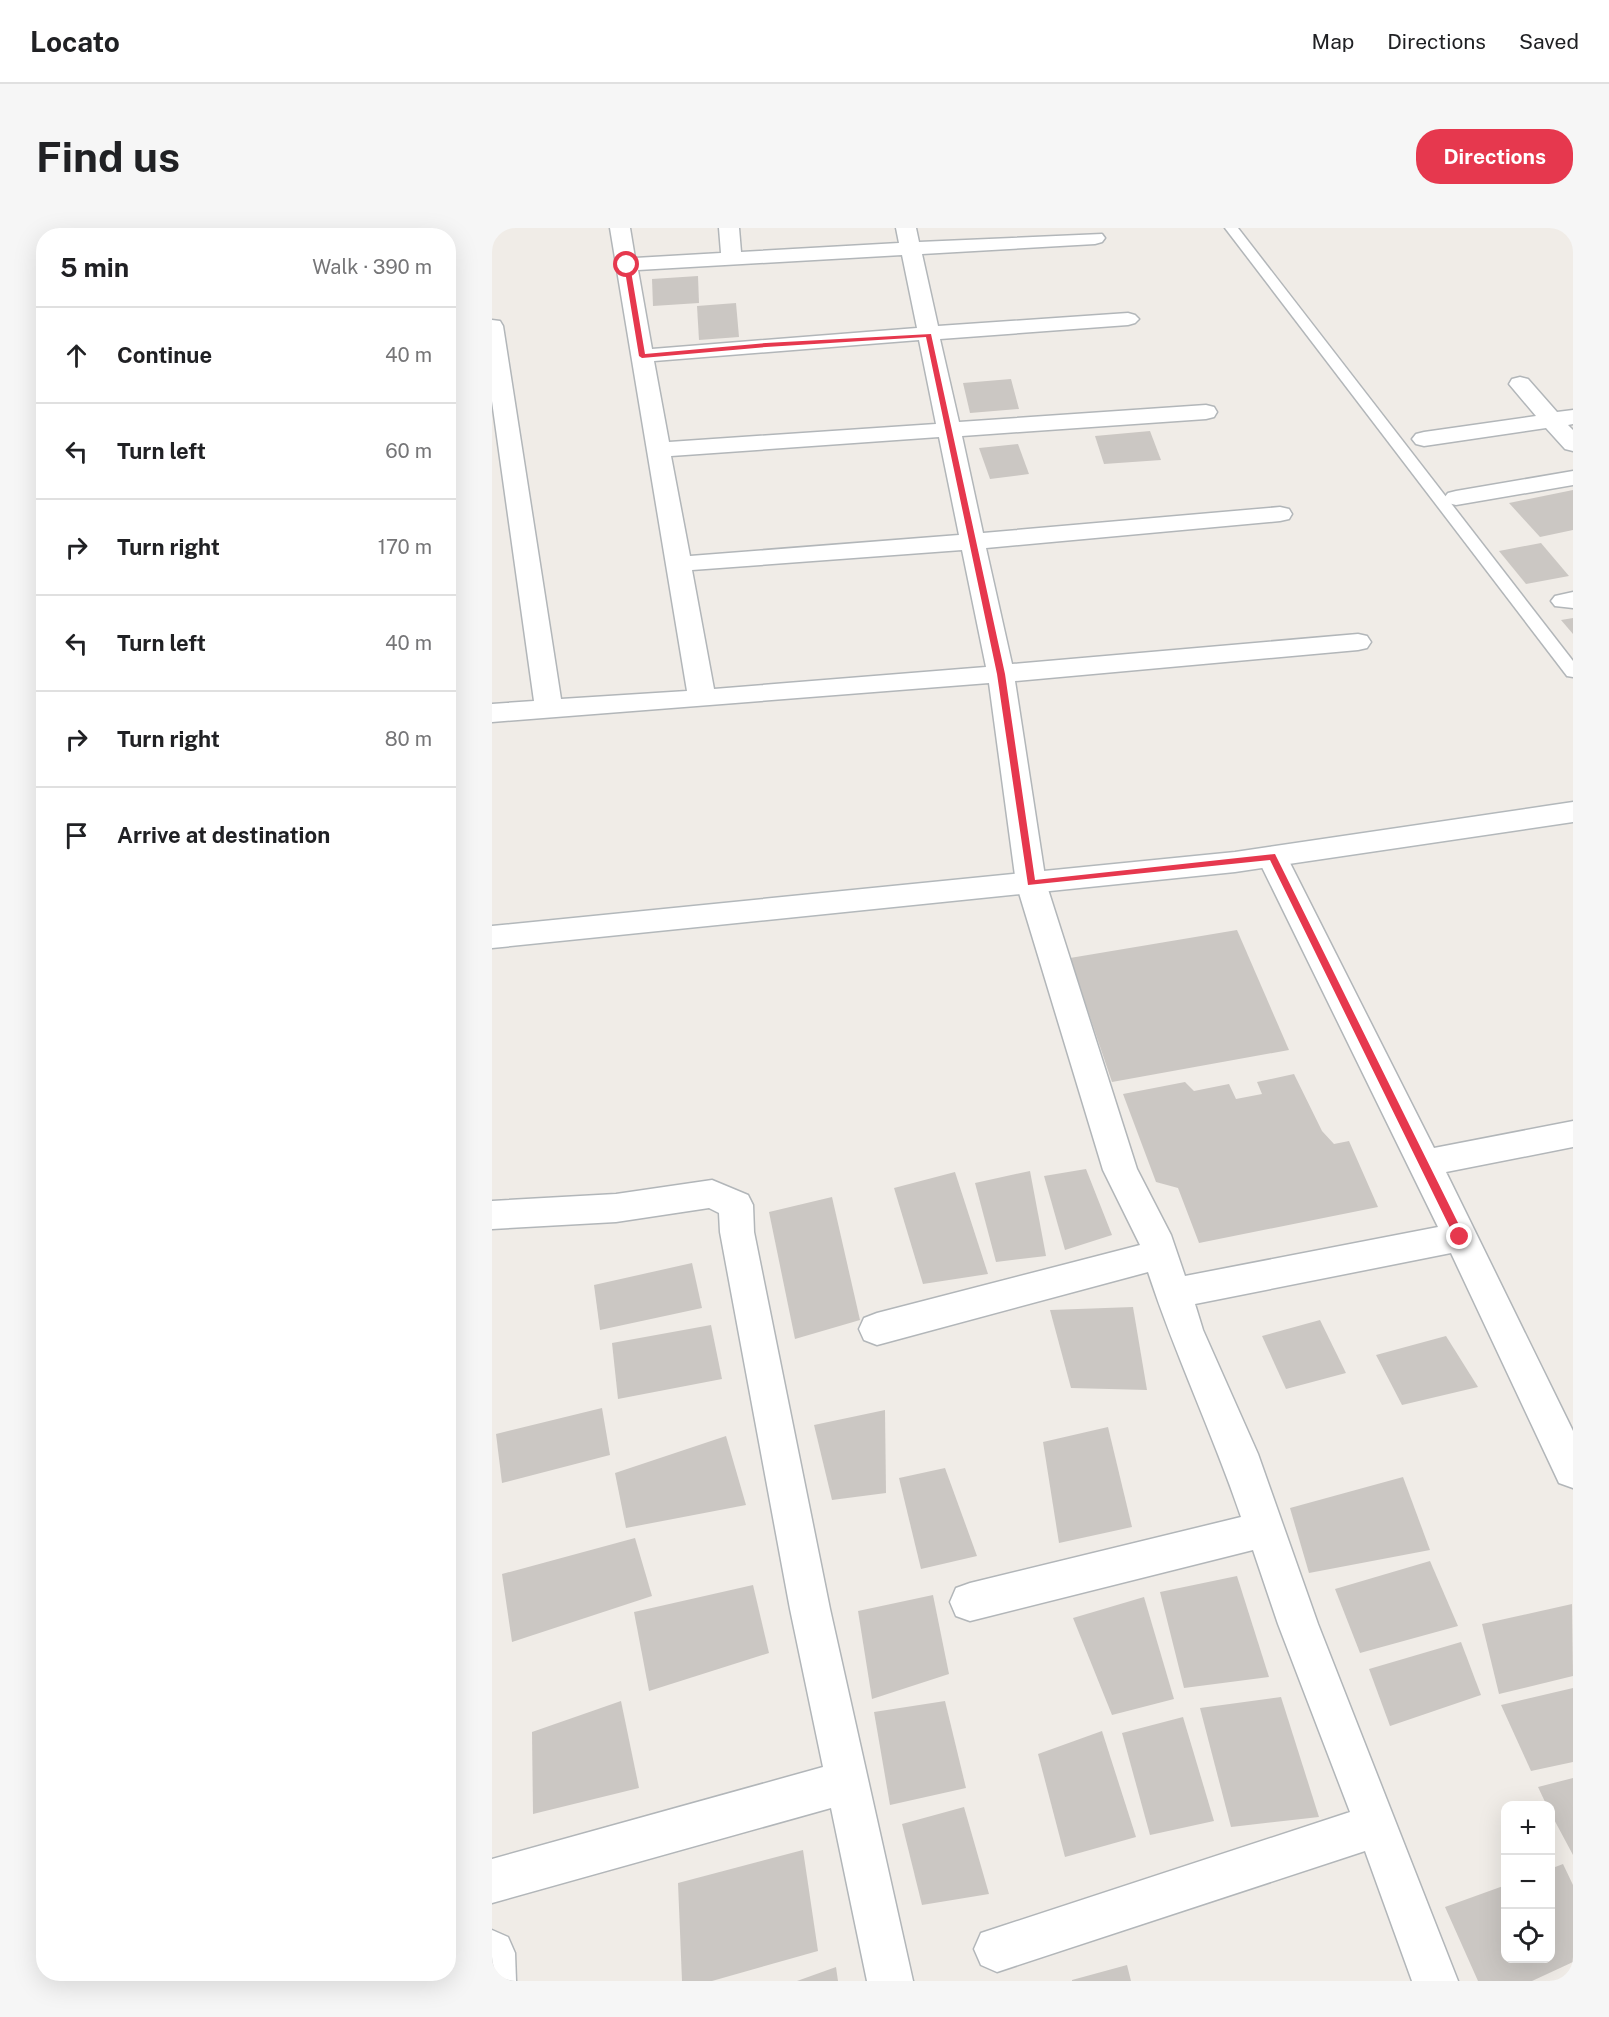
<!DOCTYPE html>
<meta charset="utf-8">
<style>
:root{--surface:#fff;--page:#f6f6f6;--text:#202124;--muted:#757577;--line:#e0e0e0;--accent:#e6384e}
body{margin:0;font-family:"Public Sans",sans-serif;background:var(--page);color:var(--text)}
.controls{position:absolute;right:18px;bottom:18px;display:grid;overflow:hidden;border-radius:12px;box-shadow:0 6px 24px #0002}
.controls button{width:54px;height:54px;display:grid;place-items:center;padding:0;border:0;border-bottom:2px solid var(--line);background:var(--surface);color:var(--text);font:30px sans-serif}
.stop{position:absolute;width:18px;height:18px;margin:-14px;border:4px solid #e6384e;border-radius:50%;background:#fff}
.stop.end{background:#e6384e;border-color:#fff;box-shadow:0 2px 6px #0008}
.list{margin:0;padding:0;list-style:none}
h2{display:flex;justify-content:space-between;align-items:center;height:78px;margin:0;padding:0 24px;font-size:26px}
h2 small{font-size:20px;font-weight:400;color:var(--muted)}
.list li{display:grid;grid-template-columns:39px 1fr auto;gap:18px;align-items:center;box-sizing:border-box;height:96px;padding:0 24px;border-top:2px solid var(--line)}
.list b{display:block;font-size:22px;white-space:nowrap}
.list em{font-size:20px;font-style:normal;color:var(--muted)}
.icon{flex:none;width:33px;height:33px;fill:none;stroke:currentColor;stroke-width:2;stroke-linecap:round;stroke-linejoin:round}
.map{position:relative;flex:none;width:1081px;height:1753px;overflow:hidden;border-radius:24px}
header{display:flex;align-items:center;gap:36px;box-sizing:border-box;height:84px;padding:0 30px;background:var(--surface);border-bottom:2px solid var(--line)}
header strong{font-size:28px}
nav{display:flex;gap:33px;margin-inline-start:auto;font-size:21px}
.intro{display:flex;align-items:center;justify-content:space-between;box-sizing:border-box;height:144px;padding:0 36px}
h1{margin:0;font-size:42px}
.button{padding:15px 27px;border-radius:24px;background:var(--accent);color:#fff;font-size:21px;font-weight:700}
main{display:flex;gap:36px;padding:0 36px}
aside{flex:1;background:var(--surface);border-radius:24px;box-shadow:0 6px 24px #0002}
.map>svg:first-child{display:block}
</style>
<header>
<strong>Locato</strong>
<nav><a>Map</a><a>Directions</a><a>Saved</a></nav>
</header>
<div class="intro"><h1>Find us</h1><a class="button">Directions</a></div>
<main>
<aside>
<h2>5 min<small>Walk · 390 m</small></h2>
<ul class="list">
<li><svg class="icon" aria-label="ahead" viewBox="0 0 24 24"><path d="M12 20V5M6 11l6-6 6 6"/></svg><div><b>Continue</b></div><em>40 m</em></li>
<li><svg class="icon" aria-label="left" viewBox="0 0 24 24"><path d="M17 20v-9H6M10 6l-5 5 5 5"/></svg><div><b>Turn left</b></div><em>60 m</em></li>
<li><svg class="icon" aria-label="right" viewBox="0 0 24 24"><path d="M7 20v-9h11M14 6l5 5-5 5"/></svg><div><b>Turn right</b></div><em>170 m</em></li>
<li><svg class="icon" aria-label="left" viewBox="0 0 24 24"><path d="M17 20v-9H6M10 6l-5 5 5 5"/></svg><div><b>Turn left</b></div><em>40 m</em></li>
<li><svg class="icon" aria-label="right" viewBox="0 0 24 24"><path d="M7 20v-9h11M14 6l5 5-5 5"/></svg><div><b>Turn right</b></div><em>80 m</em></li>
<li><svg class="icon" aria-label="arrive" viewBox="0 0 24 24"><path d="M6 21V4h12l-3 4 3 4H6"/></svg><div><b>Arrive at destination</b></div></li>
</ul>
</aside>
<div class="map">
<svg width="1081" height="1753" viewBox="0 0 1081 1753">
<rect width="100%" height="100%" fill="#f0ece7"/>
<g fill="#cbc7c3">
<polygon points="206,48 207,75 161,78 160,51"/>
<polygon points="244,75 247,109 207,112 205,78"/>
<polygon points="519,151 527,181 478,185 471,155"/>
<polygon points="658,203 669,232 612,236 603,208"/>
<polygon points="526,216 537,246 498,251 487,220"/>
<polygon points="1081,262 1081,302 1048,309 1017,275"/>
<polygon points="1049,315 1077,348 1034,356 1007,323"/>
<polygon points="1081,390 1081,406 1069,392"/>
<polygon points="745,702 797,822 620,854 578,730"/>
<polygon points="802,846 830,903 842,916 857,913 886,979 707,1015 686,960 664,954 631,866 693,854 702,863 737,856 744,871 770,866 765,854"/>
<polygon points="594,941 620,1007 573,1022 552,948"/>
<polygon points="538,943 554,1028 504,1034 483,955"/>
<polygon points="463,944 496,1046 431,1056 402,960"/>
<polygon points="340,969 368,1092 303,1111 277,984"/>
<polygon points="200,1035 210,1080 108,1102 102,1057"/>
<polygon points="641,1079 655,1162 579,1160 558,1082"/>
<polygon points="828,1092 854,1145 794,1161 770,1108"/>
<polygon points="219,1097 230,1151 126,1171 120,1115"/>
<polygon points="954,1108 986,1159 910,1177 884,1127"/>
<polygon points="110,1180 118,1227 10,1255 4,1206"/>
<polygon points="393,1182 394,1265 340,1272 322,1197"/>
<polygon points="616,1199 640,1299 567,1315 551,1214"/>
<polygon points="234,1208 254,1277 134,1300 123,1245"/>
<polygon points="453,1240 485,1328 429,1341 407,1250"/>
<polygon points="911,1249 938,1322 817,1345 798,1280"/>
<polygon points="143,1310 160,1368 20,1414 10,1346"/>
<polygon points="938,1333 966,1398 868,1425 843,1361"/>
<polygon points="745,1348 777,1449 692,1460 668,1364"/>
<polygon points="261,1357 277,1425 157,1463 142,1384"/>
<polygon points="441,1367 457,1446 380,1471 366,1383"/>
<polygon points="652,1369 682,1471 620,1487 581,1390"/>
<polygon points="1080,1376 1081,1448 1007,1466 990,1396"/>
<polygon points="969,1414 989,1467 898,1498 877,1441"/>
<polygon points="1081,1460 1081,1534 1039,1543 1009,1477"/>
<polygon points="789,1469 827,1589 739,1599 708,1480"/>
<polygon points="129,1473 147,1560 41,1586 40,1504"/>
<polygon points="453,1473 474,1560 398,1577 382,1484"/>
<polygon points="691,1489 722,1593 658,1607 630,1505"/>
<polygon points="610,1503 644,1609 573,1629 546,1526"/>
<polygon points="1081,1550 1081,1627 1058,1584 1058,1578 1055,1578 1046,1559"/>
<polygon points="472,1579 497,1666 430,1677 410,1596"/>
<polygon points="311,1622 326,1723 220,1753 190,1753 186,1655"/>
<polygon points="1071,1636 1081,1657 1081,1734 1040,1753 986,1753 953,1679 1014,1657 1014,1730 1058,1730 1058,1641"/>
<polygon points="635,1737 639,1753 580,1753 580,1752"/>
<polygon points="344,1739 346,1753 305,1753"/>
</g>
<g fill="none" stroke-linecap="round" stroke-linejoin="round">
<g stroke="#b2b6b9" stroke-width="3">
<polygon id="lane" points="733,0 746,0 1081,433 1081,449 1075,448"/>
</g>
<g stroke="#b2b6b9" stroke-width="3">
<g id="street">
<path d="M118 0H138L143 30 229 25 227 0H247L249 24 407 15 404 0H424L427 14 610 6 613 10 610 14 603 16 430 26 446 98 636 85 643 87 647 91 643 95 636 97 448 111 467 194 714 177 722 179 725 184 722 189 714 191 470 208 491 305 788 279 797 281 800 286 797 291 788 293 494 320 520 436 866 406 875 408 879 414 875 420 866 422 523 453 554 655 645 941 679 1007 693 1048 946 999 765 629 770 622 780 619 790 622 795 629 942 920 1081 893V919L954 944 1081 1203V1260L1067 1255 959 1025 703 1076 711 1102 766 1226 826 1396 966 1753H920L873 1623 505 1744 489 1737 482 1721 489 1705 858 1584 786 1396 761 1322 478 1393 464 1388 458 1374 464 1360 478 1355 749 1289C721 1206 683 1127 656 1044L385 1117 372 1112 367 1101 372 1090 385 1085 648 1017 611 942 524 655 497 455 0 494V476L42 473 0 173V92L8 93 11 98 69 471 195 463ZM410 27 425 100 160 121 146 42ZM427 112 444 196 177 214 162 133ZM447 209 467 307 198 328 179 228ZM470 322 494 439 222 461 200 342Z"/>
<polygon points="1028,149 1036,151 1065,184 1081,182 1081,196 1076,197 1081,202 1081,223 1073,221 1054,200 932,218 924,216 920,211 924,206 932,204 1044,188 1017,156 1020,151"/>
<polygon points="1081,243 1081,257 964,277 956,275 952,270 956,265 964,263"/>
<polygon points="1081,364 1081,380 1063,378 1059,373 1063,368"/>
<polygon points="220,952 256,967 261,977 262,1004 338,1381 421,1753 375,1753 339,1580 0,1675 0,1631 331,1539 298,1381 228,1004 227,985 217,980 124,994 0,1001 0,973 124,966"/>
<polygon points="0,1702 16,1709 23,1725 24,1753 0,1753"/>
</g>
</g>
<g stroke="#b3b8bb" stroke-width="3">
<polygon id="secondary" points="1081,574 1081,594 743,644 0,720 0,698 743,624"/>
</g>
<use href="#lane" fill="#fff" fill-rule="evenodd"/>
<use href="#street" fill="#fff" fill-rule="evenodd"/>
<use href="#secondary" fill="#fff" fill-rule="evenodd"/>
</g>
<polygon fill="#e6384e" points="135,36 138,37 153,126 274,115 439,106 513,446 543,652 783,626 973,1009 972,1012 964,1012 778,632 536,657 505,446 434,109 274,119 150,130 147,128 132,37"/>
</svg>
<div class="controls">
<button>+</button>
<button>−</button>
<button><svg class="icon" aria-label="locate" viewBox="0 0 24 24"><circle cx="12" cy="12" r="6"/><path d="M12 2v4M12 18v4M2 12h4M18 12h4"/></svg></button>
</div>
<div class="stop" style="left:135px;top:37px"></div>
<div class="stop end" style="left:968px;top:1009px"></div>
</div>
</main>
